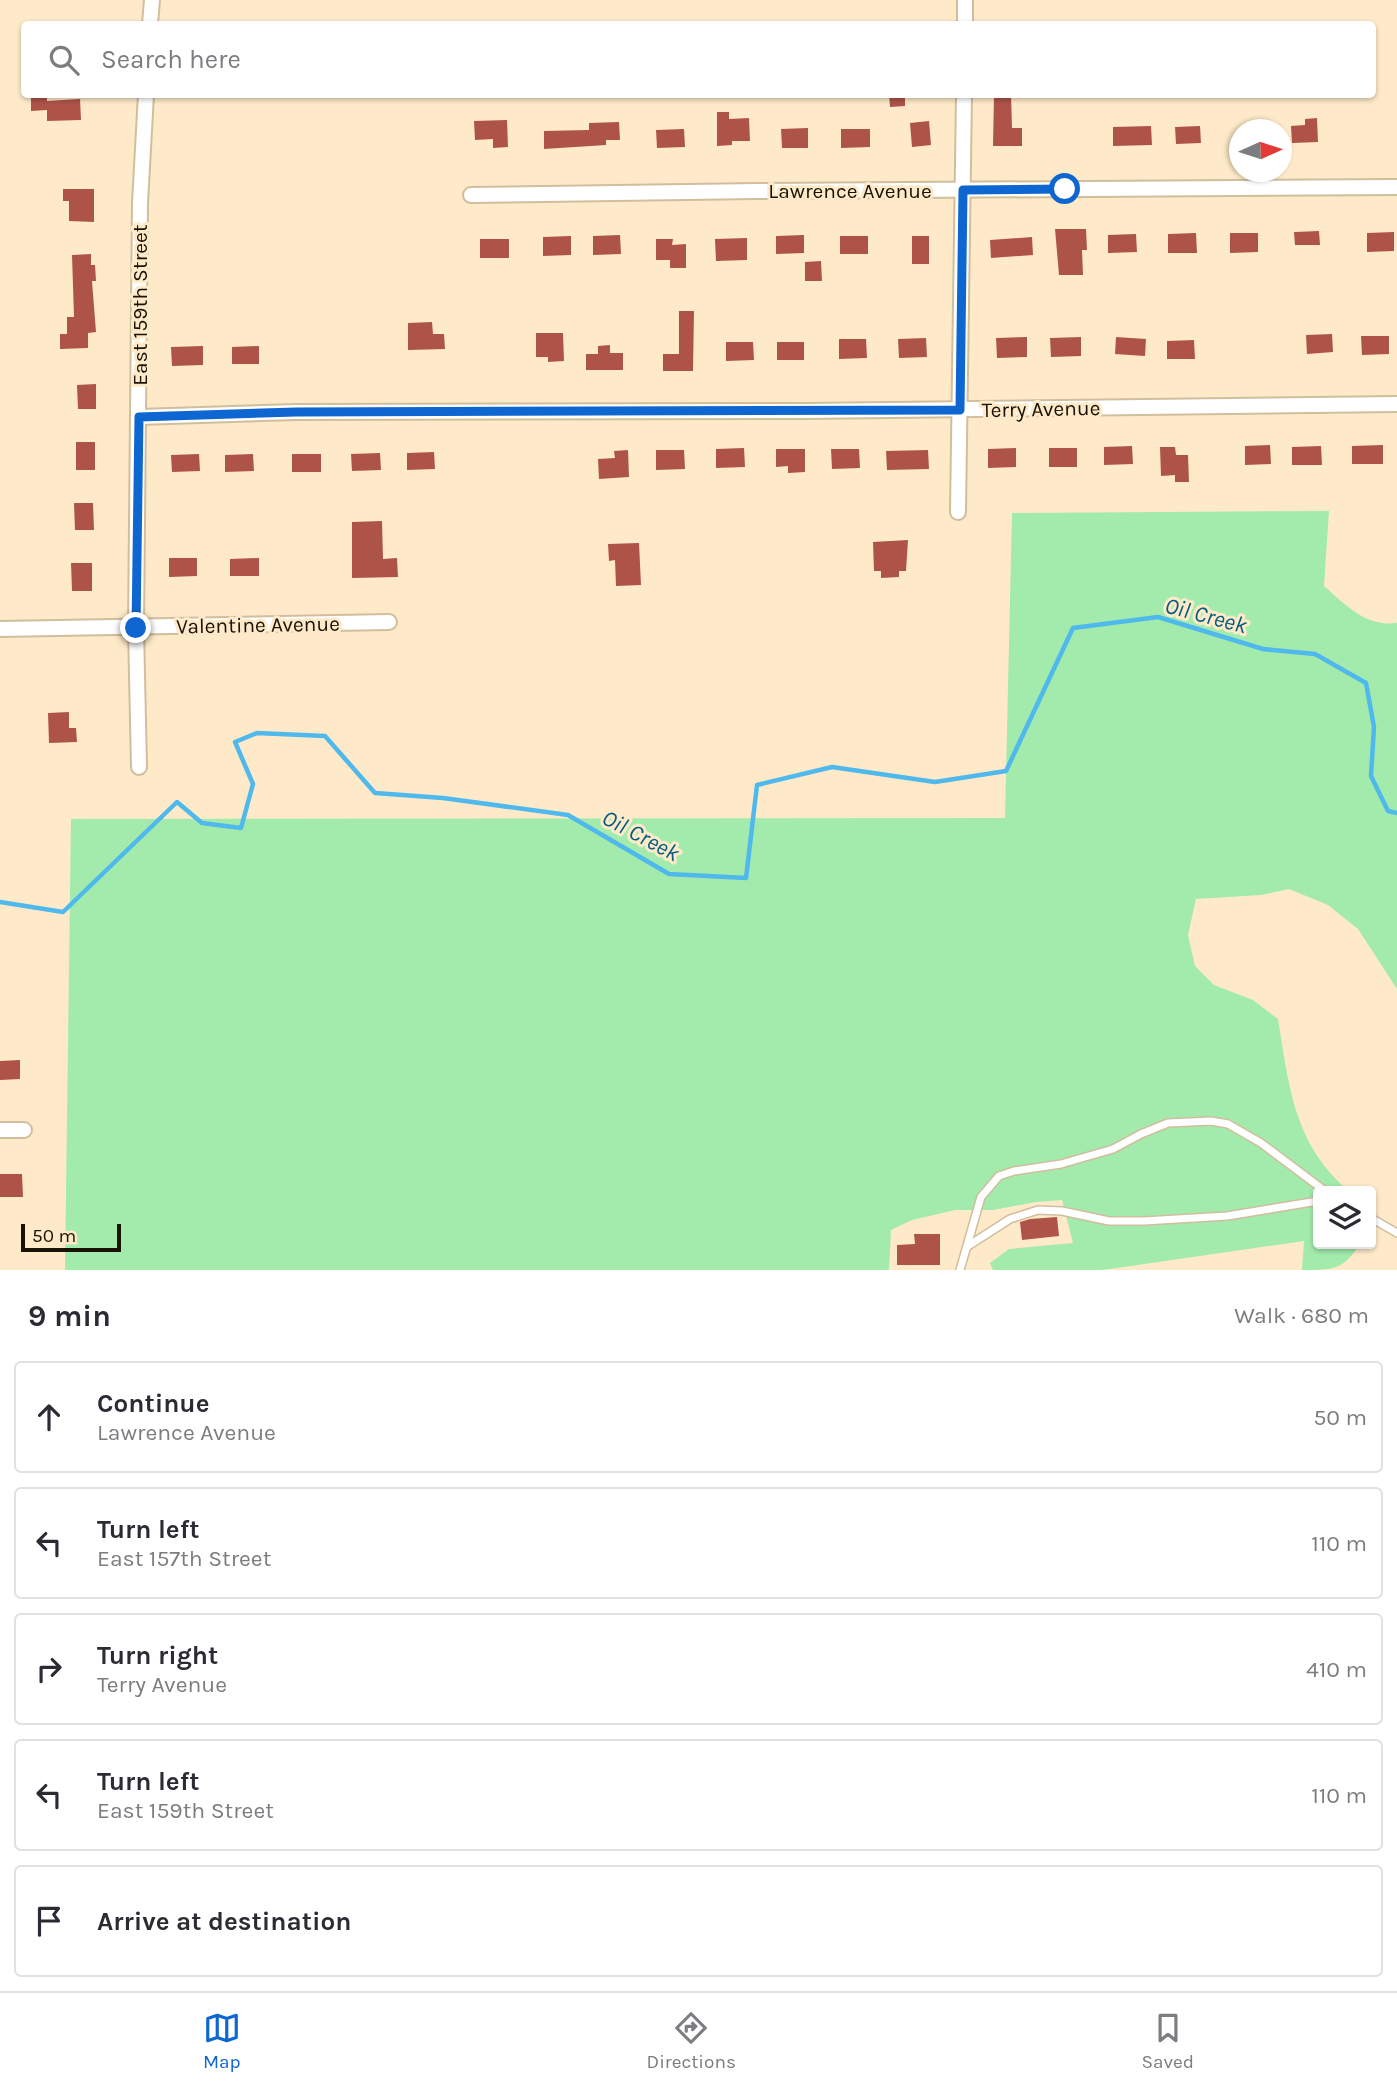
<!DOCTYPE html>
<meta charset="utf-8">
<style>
:root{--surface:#fff;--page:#f7f7f7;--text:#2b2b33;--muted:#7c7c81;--line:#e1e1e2;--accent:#0e67d0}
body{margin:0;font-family:Karla,sans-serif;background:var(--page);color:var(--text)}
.controls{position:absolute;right:21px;bottom:21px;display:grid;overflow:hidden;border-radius:7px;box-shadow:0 2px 5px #0004}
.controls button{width:63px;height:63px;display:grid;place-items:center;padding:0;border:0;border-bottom:2px solid var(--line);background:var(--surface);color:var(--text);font:35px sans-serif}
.compass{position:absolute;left:1229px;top:119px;width:63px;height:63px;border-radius:50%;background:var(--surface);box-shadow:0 2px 5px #0004;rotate:87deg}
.scale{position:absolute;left:21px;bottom:18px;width:100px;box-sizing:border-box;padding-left:7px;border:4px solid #191206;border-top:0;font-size:19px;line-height:24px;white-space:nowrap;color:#191206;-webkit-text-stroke:5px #feeac8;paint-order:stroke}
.stop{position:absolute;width:21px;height:21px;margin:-16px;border:5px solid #0e67d0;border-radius:50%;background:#fff}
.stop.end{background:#0e67d0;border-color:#fff;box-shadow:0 2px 7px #0008}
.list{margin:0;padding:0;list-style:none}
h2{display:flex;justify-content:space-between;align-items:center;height:91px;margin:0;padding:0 28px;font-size:30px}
h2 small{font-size:23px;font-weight:400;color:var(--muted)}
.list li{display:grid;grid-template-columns:46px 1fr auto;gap:21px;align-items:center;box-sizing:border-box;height:112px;margin:0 14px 14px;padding:0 14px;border:2px solid var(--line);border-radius:7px}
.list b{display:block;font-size:26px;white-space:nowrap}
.list p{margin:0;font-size:23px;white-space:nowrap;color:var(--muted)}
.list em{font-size:23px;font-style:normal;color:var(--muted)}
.icon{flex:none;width:38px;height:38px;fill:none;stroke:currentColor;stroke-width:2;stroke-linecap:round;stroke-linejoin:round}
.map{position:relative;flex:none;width:1397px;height:1270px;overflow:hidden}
.search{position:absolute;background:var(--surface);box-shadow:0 2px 5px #0004;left:21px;right:21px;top:21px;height:77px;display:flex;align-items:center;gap:18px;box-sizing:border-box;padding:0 24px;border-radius:7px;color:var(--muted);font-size:26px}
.sheet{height:721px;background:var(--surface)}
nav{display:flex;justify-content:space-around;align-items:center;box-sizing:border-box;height:98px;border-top:2px solid var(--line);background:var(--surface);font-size:19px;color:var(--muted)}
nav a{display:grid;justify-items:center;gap:4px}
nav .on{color:var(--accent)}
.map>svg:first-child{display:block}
</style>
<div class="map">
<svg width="1397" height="1270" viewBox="0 0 1397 1270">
<rect width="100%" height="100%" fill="#feeac8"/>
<path fill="#a2ebac" d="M1329 511 1324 586C1346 605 1365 627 1397 623V989L1358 929 1328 905 1289 889 1261 895 1196 899 1188 935 1195 966 1214 985 1253 1000 1278 1019C1289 1086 1294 1145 1349 1191H1318V1244H1360C1343 1270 1334 1270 1302 1270L1304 1241 1103 1270H993L990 1263 1009 1249 1073 1243 1062 1200 1036 1202 993 1210H955L912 1220 891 1230 889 1270H65L71 819 1005 818 1012 513Z"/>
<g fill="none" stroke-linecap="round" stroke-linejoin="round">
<polyline stroke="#4fb8ed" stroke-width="4.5" points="0,902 63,912 177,802 202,823 241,828 253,784 235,742 257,733 325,736 375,793 443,798 568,815 669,874 746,878 757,785 832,767 935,782 1006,771 1073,628 1158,617 1263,649 1315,654 1366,683 1374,727 1371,776 1388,811 1397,813"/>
</g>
<g fill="#ae5348">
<polygon points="31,94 47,94 47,101 80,99 81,120 47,121 47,110 31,111"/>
<polygon points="889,94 905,94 905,106 890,107"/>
<polygon points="994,94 1011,94 1012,128 1022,128 1022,146 993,146"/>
<polygon points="717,112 729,112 729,119 749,118 750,141 732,141 732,145 717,146"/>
<polygon points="1317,118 1318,142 1292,143 1291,126 1305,125 1305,119"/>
<polygon points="507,120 508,147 493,148 493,139 475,140 474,121"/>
<polygon points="929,121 931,145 912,147 910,123"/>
<polygon points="619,122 620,140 606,140 606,145 544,149 544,131 589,130 589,123"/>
<polygon points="1151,126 1152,145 1113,146 1113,127"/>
<polygon points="1200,126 1201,143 1176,144 1175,127"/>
<polygon points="808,128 808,148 782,148 781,129"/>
<polygon points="684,129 685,147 657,148 656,130"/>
<polygon points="841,129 870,129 870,147 841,148"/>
<polygon points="63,189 94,189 94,222 69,221 69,201 63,201"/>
<polygon points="1055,229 1086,229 1087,250 1082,250 1083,275 1059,275"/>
<polygon points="1319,231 1320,245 1295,245 1294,232"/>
<polygon points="1394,232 1394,251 1367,252 1367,233"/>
<polygon points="1196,233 1197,253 1168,253 1168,234"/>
<polygon points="1230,233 1258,233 1258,252 1230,253"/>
<polygon points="1136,234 1137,252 1108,253 1108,235"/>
<polygon points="620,235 621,254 593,255 593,236"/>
<polygon points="804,235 804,253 776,254 776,236"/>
<polygon points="571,236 571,255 543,256 543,237"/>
<rect x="840" y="236" width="28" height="18"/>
<rect x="912" y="236" width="17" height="28"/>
<polygon points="1032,237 1033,255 991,258 990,240"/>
<polygon points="747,238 747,260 716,261 715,239"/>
<rect x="480" y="239" width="29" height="19"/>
<polygon points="656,239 673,239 672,245 686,244 686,268 670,268 670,260 656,260"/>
<polygon points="91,254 91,265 95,265 96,281 92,281 96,332 88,333 88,348 60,349 60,334 67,334 67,317 74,317 72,255"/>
<polygon points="821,261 822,281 805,281 805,262"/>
<polygon points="679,311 694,311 693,371 663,371 663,354 679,354"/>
<polygon points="432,322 433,334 444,334 445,349 408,350 408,323"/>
<polygon points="536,333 563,333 564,361 548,362 548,357 536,357"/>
<polygon points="1332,334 1333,352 1307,354 1306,335"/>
<polygon points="1361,336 1389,336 1389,354 1362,355"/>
<polygon points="1027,337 1027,357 997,358 996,338"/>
<polygon points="1081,337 1081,356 1051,357 1050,338"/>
<polygon points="1116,337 1146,339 1145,356 1115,354"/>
<polygon points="926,338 927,357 899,358 898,339"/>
<polygon points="839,339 866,339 867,358 839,359"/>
<polygon points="1194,340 1195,359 1167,359 1167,341"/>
<polygon points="726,342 753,342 754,360 726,361"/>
<rect x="777" y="342" width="27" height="18"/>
<polygon points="610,345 610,353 623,353 623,370 586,370 586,354 598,354 598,346"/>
<polygon points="203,346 203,365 172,366 171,347"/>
<polygon points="259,346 259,364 232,364 232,347"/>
<polygon points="96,384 96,409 78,409 77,385"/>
<rect x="76" y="442" width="19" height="28"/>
<polygon points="1270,445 1271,464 1245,465 1245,446"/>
<polygon points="1383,445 1383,464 1352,464 1352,446"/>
<polygon points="1132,446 1133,464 1104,465 1104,447"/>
<polygon points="1321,446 1322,465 1292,465 1292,447"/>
<polygon points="1160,447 1175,447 1176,455 1188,455 1189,482 1175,482 1175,475 1161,476"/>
<polygon points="744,448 745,467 716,468 716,449"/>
<polygon points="1016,448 1016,467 988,468 988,449"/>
<rect x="1049" y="448" width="28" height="19"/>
<polygon points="776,449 805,449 805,472 788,473 788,466 776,467"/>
<polygon points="831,449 859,449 860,468 832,469"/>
<polygon points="628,450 629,477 599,479 598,459 615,458 614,451"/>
<polygon points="656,450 684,450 685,469 656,470"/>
<polygon points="928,450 929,469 887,470 886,451"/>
<polygon points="434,452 435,469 407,470 407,453"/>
<polygon points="380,453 381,470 352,471 351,454"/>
<polygon points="199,454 200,471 172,472 171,455"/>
<polygon points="253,454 254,471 225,472 225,455"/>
<rect x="292" y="454" width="29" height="18"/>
<polygon points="74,503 93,503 94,530 75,530"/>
<polygon points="382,521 383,559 397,558 398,577 352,578 352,522"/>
<polygon points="908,540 906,571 899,571 899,577 881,578 881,571 874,571 873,542"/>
<polygon points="639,543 641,585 616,586 615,560 609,561 608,544"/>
<polygon points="169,558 197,558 197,576 169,577"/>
<polygon points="259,558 259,576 230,576 230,559"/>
<polygon points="71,563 92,563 92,591 72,591"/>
<polygon points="69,712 69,728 76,728 77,742 49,743 48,713"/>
<polygon points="20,1060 20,1079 0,1080 0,1061"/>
<polygon points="0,1174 22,1174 23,1197 0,1197"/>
<polygon points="1057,1217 1059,1236 1022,1240 1020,1222 1030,1219"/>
<polygon points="914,1234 940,1234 940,1265 897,1265 897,1245 915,1244"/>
</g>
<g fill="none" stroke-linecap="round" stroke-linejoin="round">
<g stroke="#d1be9d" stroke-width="10">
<g id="lane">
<polyline points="1371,1218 1397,1233"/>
<polyline points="968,1246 1010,1219 1038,1210 1062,1211 1109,1221 1144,1221 1227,1216 1318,1201"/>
<polyline points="960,1270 981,1197 999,1176 1014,1171 1061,1164 1113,1149 1141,1134 1168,1123 1211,1121 1228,1124 1261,1143 1325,1191"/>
</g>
</g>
<g stroke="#d1be9d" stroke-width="18">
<g id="street">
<polyline points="150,24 152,0"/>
<polyline points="965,24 965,0"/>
<polyline points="471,195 758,191 1397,187"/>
<polyline points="139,417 296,412 805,411 1397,404"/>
<polyline points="958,512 964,94"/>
<polyline points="0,629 389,622"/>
<polyline points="139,767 136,628 140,203 146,94"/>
<polyline points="0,1130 24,1130"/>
</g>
</g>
<use href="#lane" stroke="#fff" stroke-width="7"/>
<use href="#street" stroke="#fff" stroke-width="14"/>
</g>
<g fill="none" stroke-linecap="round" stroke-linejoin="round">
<polyline stroke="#0e67d0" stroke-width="9" points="136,628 139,417 296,412 960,410 963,190 1065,189"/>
</g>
<g text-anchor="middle" stroke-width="6" stroke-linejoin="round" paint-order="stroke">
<g font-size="21" fill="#191206" stroke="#feeac8">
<text x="850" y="198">Lawrence Avenue</text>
<text transform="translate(140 305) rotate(-90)" y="7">East 159th Street</text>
<text transform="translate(1041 409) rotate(-1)" y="7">Terry Avenue</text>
<text transform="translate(258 625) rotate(-1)" y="7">Valentine Avenue</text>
</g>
<g font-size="23" font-style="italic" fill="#045c7f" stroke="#feeac8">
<text transform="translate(1206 615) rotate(15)" y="8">Oil Creek</text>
<text transform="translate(641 835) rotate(28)" y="8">Oil Creek</text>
</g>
</g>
</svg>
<div class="controls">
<button><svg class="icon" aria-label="layers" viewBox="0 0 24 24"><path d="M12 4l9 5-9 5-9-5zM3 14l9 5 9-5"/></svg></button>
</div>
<svg class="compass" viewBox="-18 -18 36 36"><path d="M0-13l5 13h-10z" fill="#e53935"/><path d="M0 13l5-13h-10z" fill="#7c7c81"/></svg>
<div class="scale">50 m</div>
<div class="stop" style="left:1065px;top:189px"></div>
<div class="stop end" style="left:136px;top:628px"></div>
<div class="search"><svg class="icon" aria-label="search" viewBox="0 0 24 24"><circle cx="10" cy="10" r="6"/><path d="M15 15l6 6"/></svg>Search here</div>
</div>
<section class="sheet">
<h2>9 min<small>Walk · 680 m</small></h2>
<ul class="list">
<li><svg class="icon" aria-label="ahead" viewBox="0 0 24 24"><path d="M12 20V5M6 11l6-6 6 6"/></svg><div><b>Continue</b><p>Lawrence Avenue</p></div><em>50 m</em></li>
<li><svg class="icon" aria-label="left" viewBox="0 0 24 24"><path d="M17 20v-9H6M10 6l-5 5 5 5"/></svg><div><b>Turn left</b><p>East 157th Street</p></div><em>110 m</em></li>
<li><svg class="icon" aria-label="right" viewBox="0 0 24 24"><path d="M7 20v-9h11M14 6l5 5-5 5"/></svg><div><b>Turn right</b><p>Terry Avenue</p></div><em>410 m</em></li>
<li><svg class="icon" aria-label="left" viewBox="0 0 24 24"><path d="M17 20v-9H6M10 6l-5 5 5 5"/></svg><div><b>Turn left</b><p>East 159th Street</p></div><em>110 m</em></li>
<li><svg class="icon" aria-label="arrive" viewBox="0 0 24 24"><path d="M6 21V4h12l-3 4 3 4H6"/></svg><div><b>Arrive at destination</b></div></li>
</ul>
</section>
<nav>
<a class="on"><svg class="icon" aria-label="map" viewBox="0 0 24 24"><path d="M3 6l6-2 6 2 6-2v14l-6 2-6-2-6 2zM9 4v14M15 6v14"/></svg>Map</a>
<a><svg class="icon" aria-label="directions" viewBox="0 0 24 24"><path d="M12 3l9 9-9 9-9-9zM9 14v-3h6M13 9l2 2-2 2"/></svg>Directions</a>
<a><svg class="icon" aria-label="saved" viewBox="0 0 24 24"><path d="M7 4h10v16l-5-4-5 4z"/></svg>Saved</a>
</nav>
